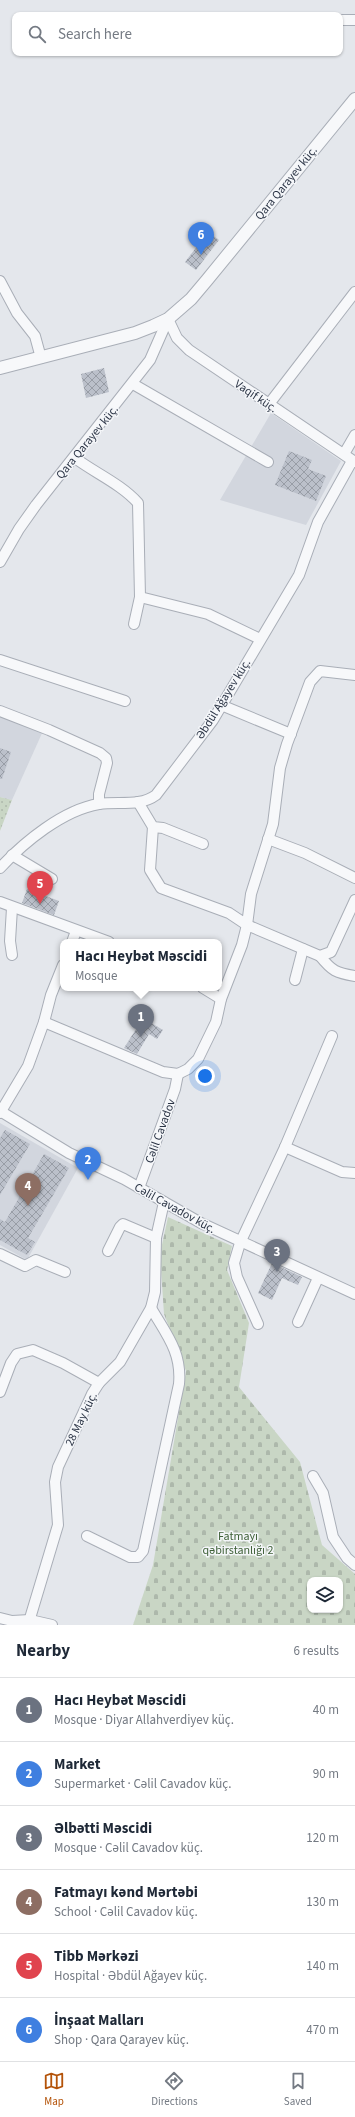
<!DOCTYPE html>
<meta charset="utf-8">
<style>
:root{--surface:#fff;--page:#f6f6f7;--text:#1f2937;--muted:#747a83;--line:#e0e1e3;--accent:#b45309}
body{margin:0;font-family:"Source Sans 3",sans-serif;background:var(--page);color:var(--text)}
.controls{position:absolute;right:12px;bottom:12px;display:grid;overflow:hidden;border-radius:8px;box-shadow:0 1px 3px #0004}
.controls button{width:36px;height:36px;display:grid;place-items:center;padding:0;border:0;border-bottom:1px solid var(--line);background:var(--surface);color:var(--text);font:20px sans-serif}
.you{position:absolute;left:205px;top:1076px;width:14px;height:14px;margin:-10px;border:3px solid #fff;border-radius:50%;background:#1a73e8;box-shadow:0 0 0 6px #1a73e833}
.badge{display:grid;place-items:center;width:26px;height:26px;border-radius:50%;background:var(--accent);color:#fff;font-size:13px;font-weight:700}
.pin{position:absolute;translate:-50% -33px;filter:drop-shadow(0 1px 2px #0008)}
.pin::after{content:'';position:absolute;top:21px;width:14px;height:12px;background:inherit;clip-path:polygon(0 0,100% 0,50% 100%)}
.popup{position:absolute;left:60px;top:939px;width:162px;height:52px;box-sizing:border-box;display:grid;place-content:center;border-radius:8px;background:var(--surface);filter:drop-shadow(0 1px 3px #0005);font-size:13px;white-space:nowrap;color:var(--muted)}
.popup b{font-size:15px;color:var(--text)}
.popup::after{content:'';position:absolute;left:50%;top:100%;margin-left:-8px;border:8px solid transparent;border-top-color:var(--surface)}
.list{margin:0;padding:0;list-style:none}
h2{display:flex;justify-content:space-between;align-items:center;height:52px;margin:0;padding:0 16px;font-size:17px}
h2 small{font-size:13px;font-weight:400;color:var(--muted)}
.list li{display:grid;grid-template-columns:26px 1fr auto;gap:12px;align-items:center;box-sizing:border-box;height:64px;padding:0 16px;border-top:1px solid var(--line)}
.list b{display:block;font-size:15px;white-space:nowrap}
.list p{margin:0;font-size:13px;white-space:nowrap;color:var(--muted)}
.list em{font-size:13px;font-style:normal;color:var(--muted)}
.icon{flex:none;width:22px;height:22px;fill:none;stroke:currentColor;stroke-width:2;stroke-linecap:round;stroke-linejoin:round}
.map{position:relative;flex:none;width:355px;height:1625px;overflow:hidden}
.search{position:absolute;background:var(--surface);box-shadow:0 1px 3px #0004;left:12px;right:12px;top:12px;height:44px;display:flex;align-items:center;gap:10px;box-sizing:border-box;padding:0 14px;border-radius:8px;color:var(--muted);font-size:15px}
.sheet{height:436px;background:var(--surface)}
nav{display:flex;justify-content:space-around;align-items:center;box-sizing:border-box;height:56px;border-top:1px solid var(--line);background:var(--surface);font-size:11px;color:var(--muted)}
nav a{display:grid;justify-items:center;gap:2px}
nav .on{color:var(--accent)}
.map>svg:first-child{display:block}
</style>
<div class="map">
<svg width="355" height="1625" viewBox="0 0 355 1625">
<defs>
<pattern id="cemetery-stones" width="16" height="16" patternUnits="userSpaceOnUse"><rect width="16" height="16" fill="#c9d6c5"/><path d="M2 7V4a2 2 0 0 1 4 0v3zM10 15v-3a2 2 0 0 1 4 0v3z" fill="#adb8ab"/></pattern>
<pattern id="park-dots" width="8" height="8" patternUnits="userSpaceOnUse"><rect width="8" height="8" fill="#c9d6c5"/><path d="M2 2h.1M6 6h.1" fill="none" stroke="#adb8ab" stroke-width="1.8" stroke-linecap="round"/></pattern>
<pattern id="building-cross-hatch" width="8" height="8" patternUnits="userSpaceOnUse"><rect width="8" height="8" fill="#bbc0ca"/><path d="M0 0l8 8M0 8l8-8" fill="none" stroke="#989da6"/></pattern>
</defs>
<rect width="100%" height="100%" fill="#e4e7ec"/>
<g fill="#d2d6de">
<polygon points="271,413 341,461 306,525 220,500"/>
<polygon points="0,716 43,731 12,800 0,797"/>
<polygon points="0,1123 78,1168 27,1260 0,1245"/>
</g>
<path fill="url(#cemetery-stones)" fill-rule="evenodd" d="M168 1217 232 1246 227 1270 249 1323 239 1387 300 1462 322 1545 355 1574V1625H133L153 1565 186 1371 164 1314 160 1254ZM310 1580H340V1610H310Z"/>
<polygon fill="url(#park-dots)" points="0,797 12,800 0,831"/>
<g fill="url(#building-cross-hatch)">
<polygon points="208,232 219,240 196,270 185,262"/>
<polygon points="104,368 109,392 86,398 81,374"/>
<polygon points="289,451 312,460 308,469 326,476 316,501 275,485"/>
<polygon points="0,748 11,752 2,779 0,779"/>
<polygon points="27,889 59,901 54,915 22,903"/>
<polygon points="143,1018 163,1030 157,1039 149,1034 137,1054 124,1048"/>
<polygon points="5,1130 30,1144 0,1195 0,1138"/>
<polygon points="44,1154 69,1168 28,1238 35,1242 27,1255 0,1240 0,1219 5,1222"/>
<polygon points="272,1263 302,1277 298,1285 282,1278 272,1300 258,1293"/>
</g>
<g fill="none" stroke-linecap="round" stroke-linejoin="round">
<g stroke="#a9aeb7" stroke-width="12">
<g id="minor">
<polyline points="340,20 355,20"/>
<polyline points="0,281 17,313 35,336 41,358"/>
<polyline points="168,319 177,338 189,350 355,462"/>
<polyline points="133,384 268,462"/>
<polyline points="269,404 355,292"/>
<polyline points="344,454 355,435"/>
<path d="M75 458C95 473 121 484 138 503L140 597 208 614 260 639"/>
<polyline points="0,562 19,529 36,505 150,360 168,319"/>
<polyline points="134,624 140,597"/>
<polyline points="0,660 125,701"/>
<polyline points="221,705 291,734"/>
<polyline points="0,711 49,730 100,753 106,758 107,763 99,794 99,804"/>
<polyline points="138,802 153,827 163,828 203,844"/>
<polyline points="153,827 150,870 161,888 229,913 247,925 251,894 273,824 280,768 287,744 310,682 320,671 355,675"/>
<polyline points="268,839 305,853 355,878"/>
<polyline points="12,855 52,879"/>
<path d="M0 868C24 842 63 810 99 804 118 801 140 807 156 795L213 720 299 575 318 522 352 461"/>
<polyline points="0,902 109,942"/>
<polyline points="72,942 76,931"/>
<polyline points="12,955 10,941 12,908"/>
<path d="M320 956C332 971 336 973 355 976"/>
<polyline points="295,980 303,949"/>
<polyline points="203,988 221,999"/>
<polyline points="44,1022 51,995 63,965"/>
<polyline points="0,1111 69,1153 124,1179 201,1223 355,1294"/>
<polyline points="0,1113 28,1066 44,1022 163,1072 178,1074 188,1069 198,1059 216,1022 221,999 242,945 247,925 320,956 331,952 355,900"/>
<polyline points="285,1147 342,1172 355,1173"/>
<polyline points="139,1188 175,1089 178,1074"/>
<polyline points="108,1251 120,1227 123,1224 156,1238"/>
<polyline points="0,1254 25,1266 36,1260 65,1272"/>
<polyline points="298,1322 318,1278"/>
<polyline points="258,1324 237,1277 234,1263 240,1243 285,1147 332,1036"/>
<polyline points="0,1392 11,1363 17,1354 33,1350 63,1363 99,1383"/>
<polyline points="313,1476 323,1493 333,1537 347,1558 355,1565"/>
<path d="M87 1536 130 1557H138L143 1551 179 1384C182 1352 166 1334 151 1308"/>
<polyline points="0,1618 12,1621 30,1620 52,1625"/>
<polyline points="28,1625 58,1525 55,1482 58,1467 92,1394 99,1383 120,1362 151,1308 155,1292 156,1238 164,1202"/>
</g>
</g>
<g stroke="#a9aeb7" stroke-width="14">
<polyline id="tertiary" points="0,368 135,333 153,326 168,319 191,299 207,280 355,99"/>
</g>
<use href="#minor" stroke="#f7f8fa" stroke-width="10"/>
<use href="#tertiary" stroke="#f7f8fa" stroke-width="12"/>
</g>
<g text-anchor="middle" stroke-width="3" stroke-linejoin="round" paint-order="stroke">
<g font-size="12" fill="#2b3445" stroke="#f4f6f9">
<text transform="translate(286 183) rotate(-51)" y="4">Qara Qarayev küç.</text>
<text transform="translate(256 396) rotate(34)" y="4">Vaqif küç.</text>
<text transform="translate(87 442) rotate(-51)" y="4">Qara Qarayev küç.</text>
<text transform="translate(223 699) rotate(-58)" y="4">Əbdül Ağayev küç.</text>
<text transform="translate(160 1131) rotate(-70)" y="4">Cəlil Cavadov</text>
<text transform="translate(175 1208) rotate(29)" y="4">Cəlil Cavadov küç.</text>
<text transform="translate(81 1419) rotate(-64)" y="4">28 May küç.</text>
</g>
<g font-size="12" fill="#3f6138" stroke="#f4f6f9">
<text x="238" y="1540">Fatmayı<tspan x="238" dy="14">qəbirstanlığı 2</tspan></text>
</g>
</g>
</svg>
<div class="controls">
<button><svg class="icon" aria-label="layers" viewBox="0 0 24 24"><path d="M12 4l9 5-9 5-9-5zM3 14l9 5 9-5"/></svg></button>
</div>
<div class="you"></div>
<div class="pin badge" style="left:141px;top:1037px;background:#6b7280">1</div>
<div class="popup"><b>Hacı Heybət Məscidi</b>Mosque</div>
<div class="pin badge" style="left:88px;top:1180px;background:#3f7fe0">2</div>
<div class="pin badge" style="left:277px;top:1272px;background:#6b7280">3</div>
<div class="pin badge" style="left:28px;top:1206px;background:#8d6e63">4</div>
<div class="pin badge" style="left:40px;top:904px;background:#e0444e">5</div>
<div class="pin badge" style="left:201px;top:255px;background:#3f7fe0">6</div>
<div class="search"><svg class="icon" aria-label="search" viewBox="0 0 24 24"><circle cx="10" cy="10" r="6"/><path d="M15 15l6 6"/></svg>Search here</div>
</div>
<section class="sheet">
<h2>Nearby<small>6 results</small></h2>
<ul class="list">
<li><span class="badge" style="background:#6b7280">1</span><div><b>Hacı Heybət Məscidi</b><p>Mosque · Diyar Allahverdiyev küç.</p></div><em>40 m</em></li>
<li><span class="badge" style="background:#3f7fe0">2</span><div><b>Market</b><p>Supermarket · Cəlil Cavadov küç.</p></div><em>90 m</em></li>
<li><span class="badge" style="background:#6b7280">3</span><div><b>Əlbətti Məscidi</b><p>Mosque · Cəlil Cavadov küç.</p></div><em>120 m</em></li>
<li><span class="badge" style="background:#8d6e63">4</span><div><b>Fatmayı kənd Mərtəbi</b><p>School · Cəlil Cavadov küç.</p></div><em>130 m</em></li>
<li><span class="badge" style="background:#e0444e">5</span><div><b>Tibb Mərkəzi</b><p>Hospital · Əbdül Ağayev küç.</p></div><em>140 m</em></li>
<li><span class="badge" style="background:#3f7fe0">6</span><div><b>İnşaat Malları</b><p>Shop · Qara Qarayev küç.</p></div><em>470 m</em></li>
</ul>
</section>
<nav>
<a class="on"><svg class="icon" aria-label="map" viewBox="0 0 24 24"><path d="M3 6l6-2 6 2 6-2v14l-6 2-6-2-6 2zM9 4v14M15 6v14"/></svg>Map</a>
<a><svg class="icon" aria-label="directions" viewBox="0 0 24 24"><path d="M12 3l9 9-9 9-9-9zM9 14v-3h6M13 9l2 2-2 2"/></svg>Directions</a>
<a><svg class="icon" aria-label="saved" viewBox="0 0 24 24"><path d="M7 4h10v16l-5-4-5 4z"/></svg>Saved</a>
</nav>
